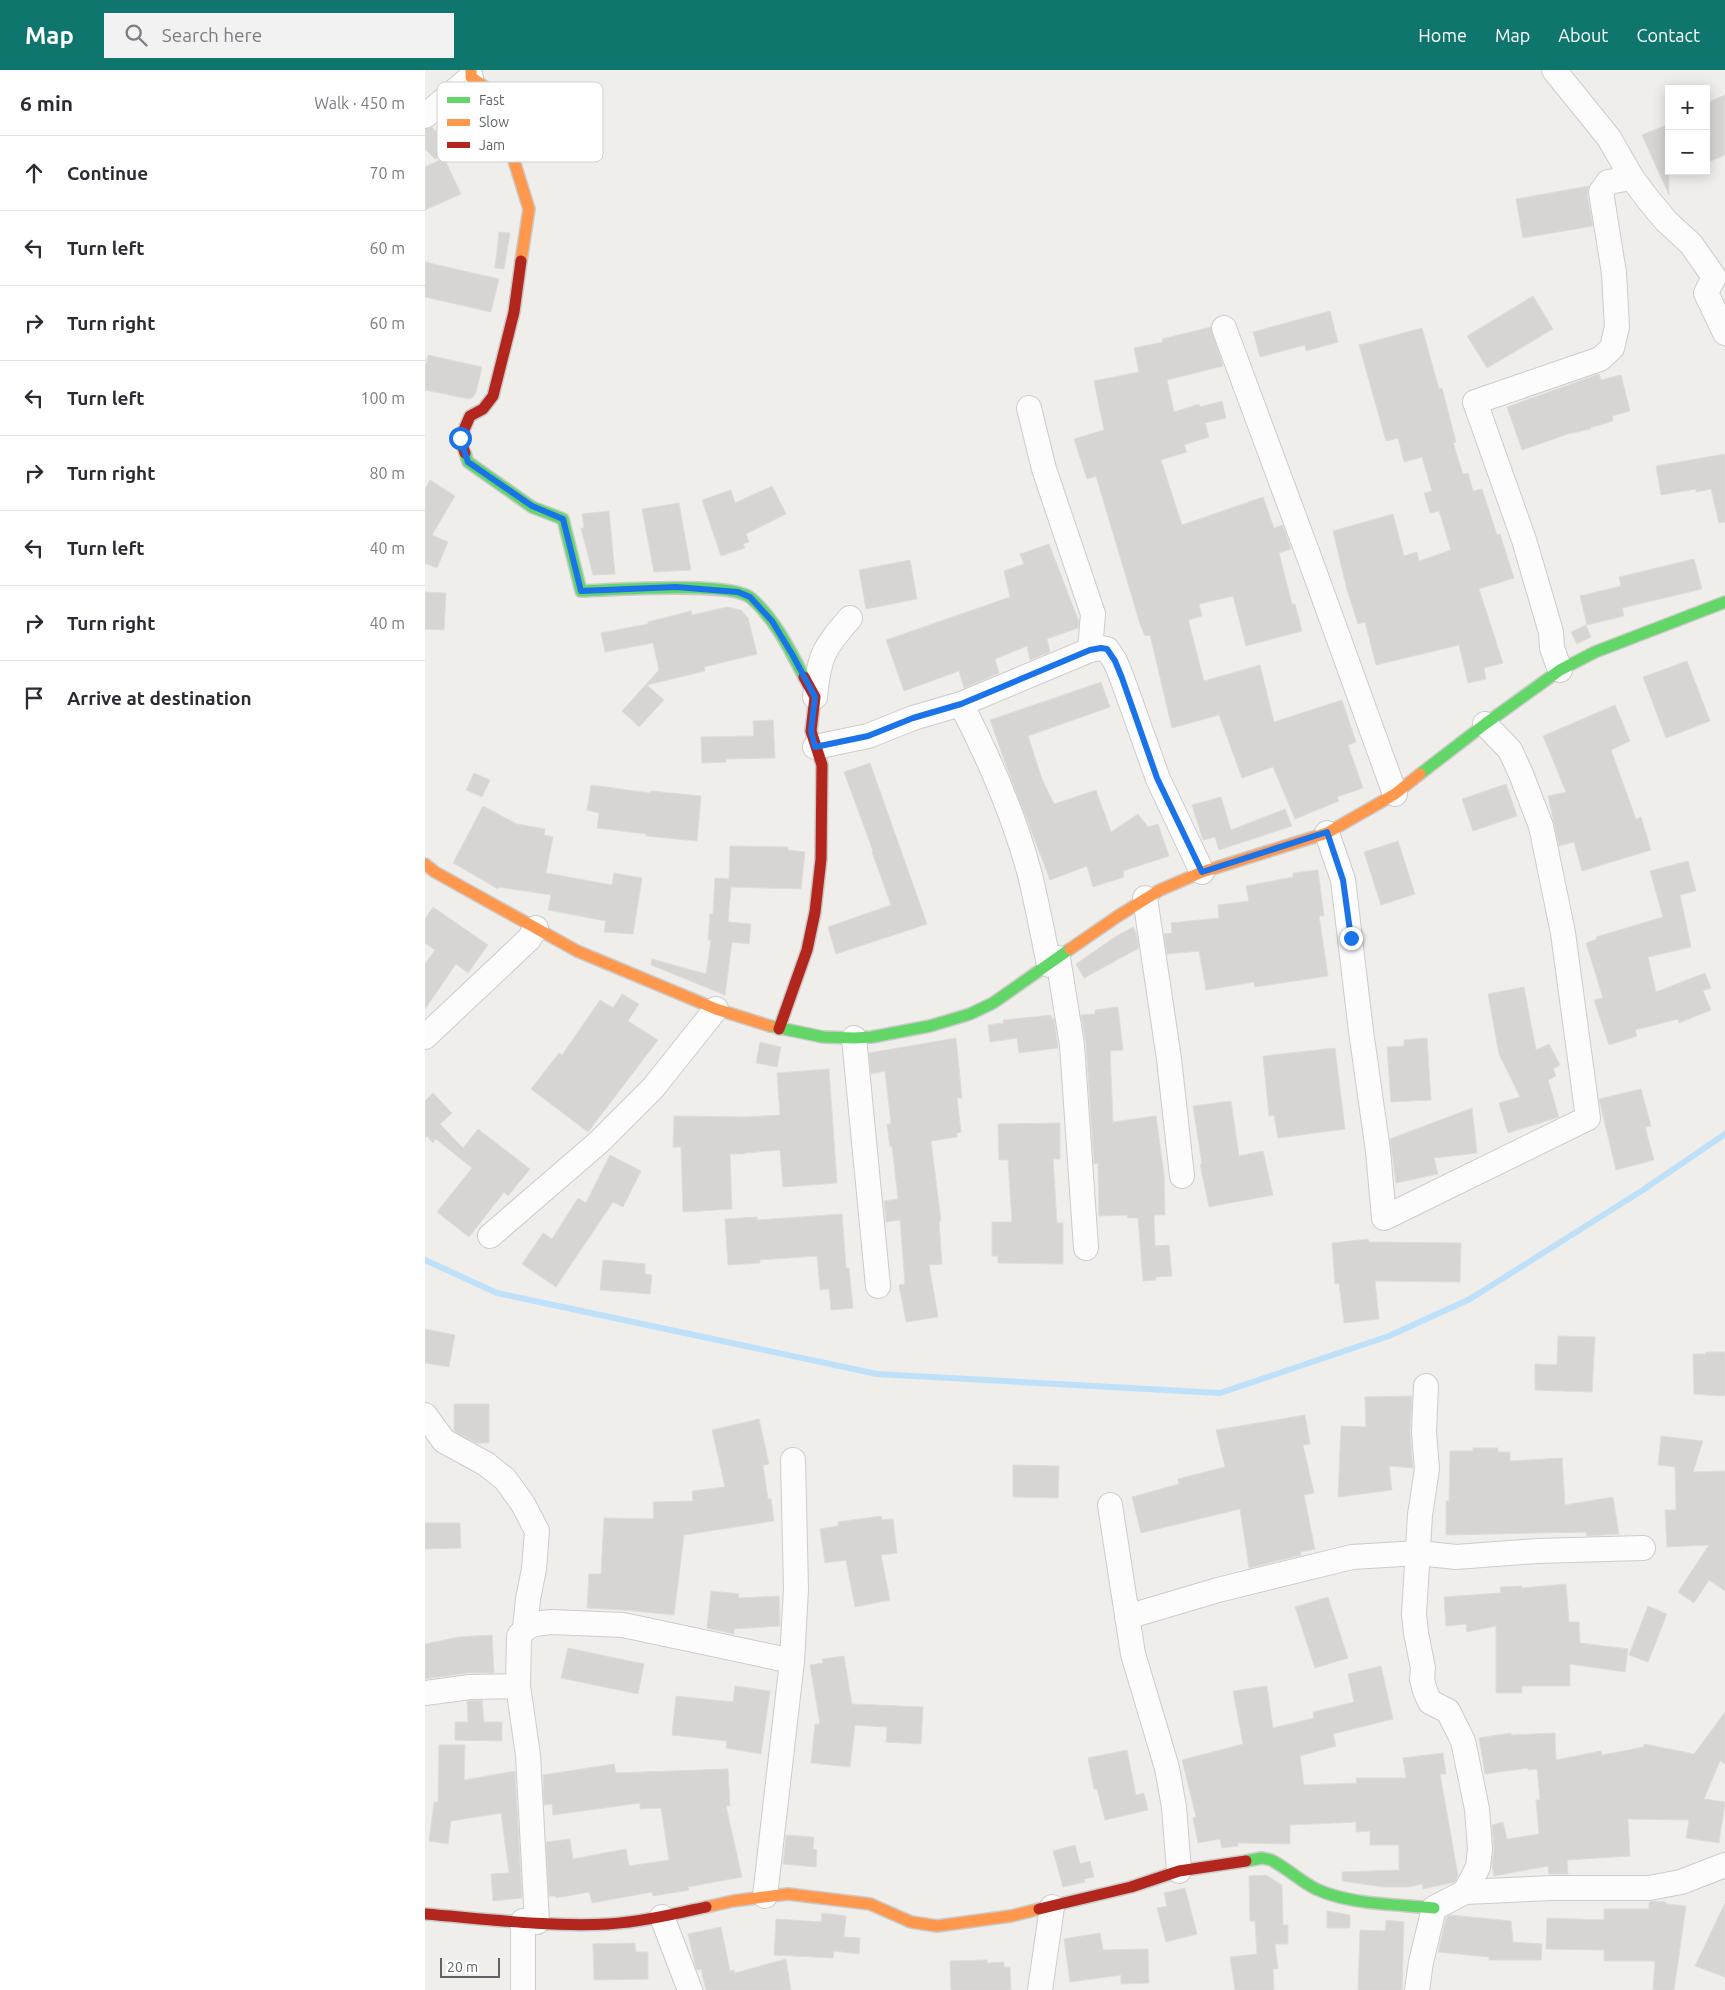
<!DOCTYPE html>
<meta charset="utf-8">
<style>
:root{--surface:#fff;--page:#f2f2f3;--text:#2b2b33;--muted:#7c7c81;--line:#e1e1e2;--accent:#0f766e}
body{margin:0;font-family:Ubuntu,sans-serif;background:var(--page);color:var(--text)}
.controls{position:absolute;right:15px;top:15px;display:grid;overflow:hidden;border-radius:0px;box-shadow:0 2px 12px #0003}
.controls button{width:45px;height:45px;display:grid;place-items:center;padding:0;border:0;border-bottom:1px solid var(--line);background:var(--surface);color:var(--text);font:25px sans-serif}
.scale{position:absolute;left:15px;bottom:12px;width:60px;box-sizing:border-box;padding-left:5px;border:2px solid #5f6368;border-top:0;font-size:14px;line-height:18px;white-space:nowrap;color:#5f6368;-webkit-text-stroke:4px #fff;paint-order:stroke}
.stop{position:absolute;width:15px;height:15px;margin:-11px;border:4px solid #1a73e8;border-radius:50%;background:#fff}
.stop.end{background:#1a73e8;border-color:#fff;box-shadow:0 1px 5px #0008}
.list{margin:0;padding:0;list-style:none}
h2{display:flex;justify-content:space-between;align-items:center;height:65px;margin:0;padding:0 20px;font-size:21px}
h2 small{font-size:16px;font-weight:400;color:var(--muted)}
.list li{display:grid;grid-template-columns:32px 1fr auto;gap:15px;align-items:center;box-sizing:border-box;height:75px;padding:0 20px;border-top:1px solid var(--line)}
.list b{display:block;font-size:19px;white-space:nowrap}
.list em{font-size:16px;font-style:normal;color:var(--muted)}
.icon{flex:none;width:28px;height:28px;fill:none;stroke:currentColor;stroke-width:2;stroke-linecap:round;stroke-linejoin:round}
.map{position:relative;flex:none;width:1300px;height:1920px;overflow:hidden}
header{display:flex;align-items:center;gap:30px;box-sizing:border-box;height:70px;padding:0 25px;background:var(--accent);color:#fff}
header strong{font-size:24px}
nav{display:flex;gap:28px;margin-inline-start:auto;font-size:18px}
.search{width:350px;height:45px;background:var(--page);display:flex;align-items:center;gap:12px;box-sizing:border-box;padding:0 18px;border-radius:0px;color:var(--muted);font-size:19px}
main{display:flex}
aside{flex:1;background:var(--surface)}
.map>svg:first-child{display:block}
</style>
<header>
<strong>Map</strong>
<div class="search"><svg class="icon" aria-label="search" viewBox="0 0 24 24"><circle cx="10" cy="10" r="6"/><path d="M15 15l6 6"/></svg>Search here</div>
<nav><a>Home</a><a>Map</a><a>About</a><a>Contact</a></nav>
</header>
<main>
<aside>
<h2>6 min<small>Walk · 450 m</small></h2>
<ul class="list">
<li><svg class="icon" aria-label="ahead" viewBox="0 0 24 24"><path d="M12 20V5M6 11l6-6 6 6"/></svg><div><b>Continue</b></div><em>70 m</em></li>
<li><svg class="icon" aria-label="left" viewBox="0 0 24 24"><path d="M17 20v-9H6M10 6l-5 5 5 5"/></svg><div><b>Turn left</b></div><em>60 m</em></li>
<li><svg class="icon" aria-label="right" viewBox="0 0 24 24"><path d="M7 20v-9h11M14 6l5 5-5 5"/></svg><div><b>Turn right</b></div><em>60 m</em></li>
<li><svg class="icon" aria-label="left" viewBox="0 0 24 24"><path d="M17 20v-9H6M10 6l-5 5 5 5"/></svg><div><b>Turn left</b></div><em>100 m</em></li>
<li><svg class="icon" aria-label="right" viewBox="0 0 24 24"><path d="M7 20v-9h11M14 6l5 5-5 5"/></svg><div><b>Turn right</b></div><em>80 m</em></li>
<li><svg class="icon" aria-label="left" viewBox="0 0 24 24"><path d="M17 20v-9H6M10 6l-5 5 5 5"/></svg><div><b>Turn left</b></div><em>40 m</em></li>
<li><svg class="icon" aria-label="right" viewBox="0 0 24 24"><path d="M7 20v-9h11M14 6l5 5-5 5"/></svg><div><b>Turn right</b></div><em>40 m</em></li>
<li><svg class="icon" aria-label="arrive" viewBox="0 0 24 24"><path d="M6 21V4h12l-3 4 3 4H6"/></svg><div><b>Arrive at destination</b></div></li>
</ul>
</aside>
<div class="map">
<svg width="1300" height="1920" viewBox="0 0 1300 1920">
<rect width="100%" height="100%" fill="#efeeea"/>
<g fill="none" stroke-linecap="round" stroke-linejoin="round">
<polyline stroke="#bfe0f9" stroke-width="6" points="0,1190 72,1223 452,1304 795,1323 964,1266 1045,1229 1218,1120 1300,1064"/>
</g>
<g fill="#d6d5d3" stroke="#deddd9">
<polygon points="1300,25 1300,85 1281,93 1281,33"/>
<polygon points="56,51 61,78 10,89 0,79 0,59 7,57 10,61"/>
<polygon points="1244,54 1244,125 1217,65"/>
<polygon points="19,88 36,124 0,140 0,97"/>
<polygon points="1164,116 1162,124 1168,156 1098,168 1091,129"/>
<polygon points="74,162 85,163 79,199 70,198"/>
<polygon points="0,192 74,209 66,242 0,227"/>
<polygon points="1108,226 1128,259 1062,298 1042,266"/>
<polygon points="905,241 913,272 881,281 880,275 835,287 828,262"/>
<polygon points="786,257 798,296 742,310 749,342 774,334 775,337 797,331 801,348 780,353 784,367 759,375 762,382 736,390 757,455 838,427 849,458 858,455 866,479 854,483 867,534 870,534 877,561 821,576 808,526 774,534 777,546 764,550 764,553 779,611 835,595 849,652 917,630 931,672 923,675 938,718 912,727 914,731 870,749 848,697 817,708 794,645 747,658 725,565 720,566 715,554 671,406 662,409 649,369 679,360 669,311 714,302 709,278 738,272 737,269"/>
<polygon points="997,258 1014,319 1017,318 1031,372 1028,373 1038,404 1043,403 1048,421 1057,419 1072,465 1075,464 1089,508 1054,519 1078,593 1059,598 1061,609 1043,613 1034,575 951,595 940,552 933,554 922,520 908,461 968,444 979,486 992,482 994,491 1026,480 1014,441 1005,443 999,423 1007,421 997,387 979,392 973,368 961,371 934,275"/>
<polygon points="3,285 57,297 51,322 48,327 44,329 0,320 0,298"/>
<polygon points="1174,304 1176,310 1196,305 1205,341 1187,346 1188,351 1165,358 1166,359 1143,364 1097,380 1082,337"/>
<polygon points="1300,384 1300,452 1294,453 1286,419 1271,422 1271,419 1236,425 1231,396"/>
<polygon points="5,410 30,426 7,465 23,472 12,498 0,493 0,419"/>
<polygon points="347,416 361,444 321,464 324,472 318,474 320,478 296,486 277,430 306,420 310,433"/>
<polygon points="254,433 266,500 229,502 217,439"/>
<polygon points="184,441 190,504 168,505 156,458 159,458 157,444"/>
<polygon points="624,474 654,552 653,558 622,569 625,582 605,590 602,576 570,589 574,603 539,618 534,601 479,621 461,570 585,527 579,501 599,494 595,484"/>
<polygon points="1269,489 1277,519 1197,538 1199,546 1162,555 1155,526 1196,516 1194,507"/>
<polygon points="485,490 492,529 441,539 434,500"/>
<polygon points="0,522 21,523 19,560 0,559"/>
<polygon points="302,537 316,540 323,548 332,584 279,597 280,601 222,615 239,630 214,657 197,641 234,600 228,573 180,582 176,563 223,554 223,552 266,541 267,545"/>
<polygon points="1161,555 1166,567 1152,574 1146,562"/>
<polygon points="1262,591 1285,651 1241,668 1218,607"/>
<polygon points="676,612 685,637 603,666 617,709 629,734 671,720 686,762 713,744 723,757 733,754 744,786 698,801 699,807 668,817 662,796 625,810 582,698 565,650"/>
<polygon points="1190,635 1205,671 1186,680 1211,749 1216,747 1226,780 1157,801 1149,772 1134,776 1123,726 1141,722 1118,666"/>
<polygon points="348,650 350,688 301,689 301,692 277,693 276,667 329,666 328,651"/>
<polygon points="445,693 502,854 411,884 403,857 466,835 447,782 448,781 419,702"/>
<polygon points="49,703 65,710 57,727 41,720"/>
<polygon points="1081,714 1092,746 1048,761 1037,729"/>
<polygon points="166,715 225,723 226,721 276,726 272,771 221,766 221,764 172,758 174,743 162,740"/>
<polygon points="796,727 806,760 860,739 867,756 794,780 790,767 778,770 767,735"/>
<polygon points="58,736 92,754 120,759 119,765 128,767 121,803 187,815 189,803 217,808 208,864 179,862 181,851 123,840 126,825 74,817 73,819 28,793"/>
<polygon points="973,771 990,824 956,835 939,782"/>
<polygon points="305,776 363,777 363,780 380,782 376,819 306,817 303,852 326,854 324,874 307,872 300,925 226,895 227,889 281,904 286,870 283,870 285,844 288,844 290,808 304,809"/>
<polygon points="1263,791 1271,821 1255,825 1266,877 1223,887 1231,922 1280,903 1286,918 1278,921 1286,940 1254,953 1253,949 1210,960 1212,966 1184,975 1169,930 1178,928 1161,873 1172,869 1171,867 1238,847 1225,801"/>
<polygon points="893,800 899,846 894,846 903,906 830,917 829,912 781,920 774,881 742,884 739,864 747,863 746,853 794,848 793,835 824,831 821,816 868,807 868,803"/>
<polygon points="8,837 63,875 43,903 31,894 0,939 0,894 10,880 0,873 0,849"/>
<polygon points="708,857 711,863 714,878 659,908 651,894 690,867"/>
<polygon points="1099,917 1111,980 1124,974 1135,995 1128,999 1131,1006 1123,1010 1134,1047 1083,1063 1074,1033 1095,1027 1074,984 1063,924"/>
<polygon points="197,924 214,934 203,951 233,970 163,1062 106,1019 134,983 137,985 175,930 188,938"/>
<polygon points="693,937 698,980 685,981 688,1052 731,1046 739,1104 740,1145 729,1145 730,1176 744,1175 747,1206 731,1207 731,1210 718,1211 713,1148 702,1148 703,1145 674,1146 673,1093 669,1094 661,974 656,945 670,944 670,940"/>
<polygon points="626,945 627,949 629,948 633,978 594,983 592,968 565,972 563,955 579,953 578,950"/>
<polygon points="531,968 537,1028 532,1028 536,1062 532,1063 532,1067 506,1071 516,1151 514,1151 517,1194 504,1195 513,1247 481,1252 474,1215 480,1214 475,1150 461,1152 459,1131 473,1129 467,1076 465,1077 462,1054 466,1054 460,1001 446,1004 444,983"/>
<polygon points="1002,968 1006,1030 966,1032 962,977 979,976 979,970"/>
<polygon points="335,972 356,977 352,997 331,993"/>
<polygon points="910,978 920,1059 853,1068 849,1045 844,1046 838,986"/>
<polygon points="404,999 412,1113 358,1117 355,1080 320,1083 320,1084 305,1084 307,1139 258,1142 256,1077 248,1077 249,1046 322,1047 355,1045 352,1003"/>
<polygon points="1216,1019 1226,1056 1220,1057 1229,1090 1191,1100 1174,1029"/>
<polygon points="8,1023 27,1043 15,1054 38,1078 53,1059 105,1099 83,1126 79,1122 44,1167 12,1142 47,1098 11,1069 8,1073 2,1066 0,1068 0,1031"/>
<polygon points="806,1031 814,1086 838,1081 848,1125 784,1137 775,1094 777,1094 768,1036"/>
<polygon points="1047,1038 1052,1083 1009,1088 1013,1104 971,1113 965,1069"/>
<polygon points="635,1053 635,1089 628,1089 632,1153 638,1153 638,1194 573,1193 573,1186 567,1186 567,1152 587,1152 583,1090 574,1090 573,1054"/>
<polygon points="185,1085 216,1101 198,1137 188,1132 131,1217 97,1194 118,1163 127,1169 153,1128 161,1133"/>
<polygon points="417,1144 421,1198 424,1198 428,1238 406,1240 404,1219 395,1220 392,1186 335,1190 335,1193 303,1195 300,1149 332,1147 332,1150"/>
<polygon points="943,1169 944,1172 1036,1173 1035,1212 950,1211 954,1249 919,1253 914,1213 910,1214 907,1173"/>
<polygon points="178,1190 220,1194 220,1204 227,1205 225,1224 175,1220"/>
<polygon points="0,1259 30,1265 24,1297 0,1293"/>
<polygon points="1133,1266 1170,1267 1167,1322 1110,1320 1110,1294 1132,1295"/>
<polygon points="1281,1282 1300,1282 1300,1325 1298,1326 1269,1324 1268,1284 1281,1284"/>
<polygon points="987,1326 985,1362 988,1398 964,1396 967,1420 913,1427 916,1356 941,1357 940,1327"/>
<polygon points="29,1334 64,1334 64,1373 51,1373 29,1361"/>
<polygon points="880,1345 885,1374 878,1375 889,1423 879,1425 890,1479 875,1482 876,1485 824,1498 815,1439 716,1463 707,1427 754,1414 753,1409 800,1397 791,1360"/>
<polygon points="334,1349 344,1394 338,1395 343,1429 346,1429 349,1451 259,1465 249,1545 200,1540 162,1538 164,1504 176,1504 179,1448 229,1449 228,1432 268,1431 267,1421 300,1417 287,1360"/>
<polygon points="1236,1366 1278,1371 1268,1402 1300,1401 1300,1521 1284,1510 1269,1533 1253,1522 1284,1475 1242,1477 1240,1440 1251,1440 1250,1397 1233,1395"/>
<polygon points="1048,1378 1073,1378 1073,1382 1085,1382 1085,1391 1137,1388 1140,1435 1188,1427 1194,1464 1162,1466 1161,1462 1021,1465 1021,1431 1024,1431 1025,1381 1048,1381"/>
<polygon points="588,1395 634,1396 633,1428 588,1427"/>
<polygon points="456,1446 457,1450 468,1449 472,1483 456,1485 465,1530 430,1537 421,1490 400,1493 395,1459 413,1456 413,1452"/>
<polygon points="0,1453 35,1453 36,1478 0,1479"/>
<polygon points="1141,1514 1144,1552 1154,1552 1155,1573 1203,1579 1200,1602 1145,1594 1145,1616 1097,1616 1097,1623 1071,1623 1071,1556 1042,1562 1041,1554 1021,1556 1019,1527 1076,1523 1075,1517 1097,1516 1097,1518"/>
<polygon points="286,1521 314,1524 313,1528 354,1526 355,1556 309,1559 309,1564 282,1558"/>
<polygon points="903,1527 923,1588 890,1598 870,1537"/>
<polygon points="1223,1536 1242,1544 1223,1592 1204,1585"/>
<polygon points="67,1565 69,1603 43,1603 0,1609 0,1574 34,1567"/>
<polygon points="143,1578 219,1594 213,1624 136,1608"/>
<polygon points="419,1586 427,1634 498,1637 496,1674 461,1672 462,1657 430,1655 425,1697 386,1693 390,1654 395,1654 385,1595 398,1593 397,1589"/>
<polygon points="956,1596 968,1649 908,1664 911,1676 875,1686 879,1715 932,1713 931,1708 981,1708 978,1688 1018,1683 1021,1704 1015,1704 1033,1805 1030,1812 998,1819 997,1814 984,1817 958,1817 917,1811 917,1802 974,1800 974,1775 945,1775 945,1761 931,1762 931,1752 865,1755 865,1774 813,1773 813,1776 797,1778 795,1769 773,1773 768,1748 771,1747 757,1690 818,1674 808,1621 842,1616 848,1658 889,1648 888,1642 929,1632 923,1604"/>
<polygon points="310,1616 345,1621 336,1684 301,1678 302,1671 247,1665 251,1626 308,1632"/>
<polygon points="57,1630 59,1652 77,1652 77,1671 30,1670 30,1652 43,1652 42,1631"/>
<polygon points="1300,1642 1300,1694 1295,1691 1279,1729 1300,1732 1294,1773 1261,1768 1264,1750 1203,1749 1205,1786 1142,1790 1143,1804 1124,1804 1123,1796 1069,1806 1067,1795 1069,1778 1067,1755 1078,1752 1082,1769 1114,1764 1111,1730 1115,1730 1112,1699 1103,1700 1103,1698 1060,1704 1054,1668 1086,1663 1086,1665 1130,1663 1131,1690 1176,1681 1177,1685 1219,1677 1219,1674 1269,1684"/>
<polygon points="14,1675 40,1675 39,1710 90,1701 97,1828 68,1831 66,1804 84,1803 76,1743 26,1751 23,1774 4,1771 9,1732 13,1732"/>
<polygon points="702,1680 711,1725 719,1723 723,1740 680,1750 672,1719 669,1719 663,1688"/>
<polygon points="189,1694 191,1703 303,1699 305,1736 301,1736 317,1807 263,1817 264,1820 228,1826 227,1822 167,1833 164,1822 131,1828 131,1826 124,1826 121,1772 145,1769 148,1789 201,1779 204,1796 244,1790 236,1738 215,1739 215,1733 128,1745 127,1734 119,1735 118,1705"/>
<polygon points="361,1765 389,1767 388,1779 392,1780 391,1797 358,1794"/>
<polygon points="650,1775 655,1794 665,1791 669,1807 659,1809 660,1812 638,1817 628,1781"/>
<polygon points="841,1805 857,1815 858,1855 863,1855 863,1874 850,1874 853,1898 848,1899 849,1920 810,1920 805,1887 832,1884 830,1851 825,1851 824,1806"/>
<polygon points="760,1818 772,1864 741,1872 732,1838 742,1836 739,1823"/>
<polygon points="1228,1831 1241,1832 1241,1834 1261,1836 1249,1920 1228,1920 1230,1891 1179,1891 1179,1880 1121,1879 1122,1848 1179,1850 1179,1839 1224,1839 1224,1832"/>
<polygon points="1300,1833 1300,1907 1270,1896"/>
<polygon points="902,1841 925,1845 925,1858 902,1858"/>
<polygon points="397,1843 421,1846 419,1867 435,1868 434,1884 409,1881 408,1888 349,1885 351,1849 396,1852"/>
<polygon points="1025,1845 1086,1851 1088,1872 1117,1874 1116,1890 1064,1890 1064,1887 1013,1882 1021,1848"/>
<polygon points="961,1850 979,1852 977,1920 933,1920 935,1860 960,1861"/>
<polygon points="296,1857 305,1901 309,1900 310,1903 361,1889 366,1920 281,1920 276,1899 272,1900 270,1894 263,1864"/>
<polygon points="675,1863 678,1880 723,1879 724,1913 696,1914 696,1905 645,1912 639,1869"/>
<polygon points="210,1873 211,1882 223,1882 223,1909 169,1910 168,1874"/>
<polygon points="562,1890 562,1893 579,1892 579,1897 585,1897 586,1920 526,1920 525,1891"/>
</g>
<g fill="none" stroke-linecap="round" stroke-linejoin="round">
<g stroke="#cbcccc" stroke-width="26">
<g id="street">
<polyline points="1129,0 1184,68 1207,108 1222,128 1241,151 1266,174 1289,207 1281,223 1300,263"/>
<polyline points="0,46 46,7"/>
<polyline points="799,258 887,495 970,724"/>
<polyline points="604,338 619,399 668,544 665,580"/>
<polyline points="1135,600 1127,578 1126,562 1099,470 1050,332 1175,289 1187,278 1192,257 1189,203 1176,122 1183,112 1207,108"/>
<path d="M390 627C394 586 398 579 425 548"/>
<path d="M536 634C564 688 589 745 605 805 612 834 618 865 624 895"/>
<polyline points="390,677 443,666 488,648 536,634 665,580 676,578 682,579 690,591 697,608 733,709 777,802"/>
<polyline points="902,763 918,810 936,961 953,1081 959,1148 1163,1048 1138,863 1116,756 1096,704 1085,680 1060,654"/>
<polyline points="720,828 744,989 757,1106"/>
<polyline points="633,888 647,975 661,1178"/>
<polyline points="0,967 104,869 111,858"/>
<polyline points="429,968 453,1216"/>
<polyline points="65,1166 174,1072 228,1018 291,939"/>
<polyline points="0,1345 19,1371 61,1394 80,1409 98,1434 112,1461 109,1499 103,1529 100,1559"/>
<polyline points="685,1435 708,1584 742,1698 749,1737 754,1801"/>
<polyline points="702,1547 793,1520 927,1487 994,1483 1031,1487 1112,1481 1218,1478"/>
<polyline points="0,1623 45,1617 93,1616"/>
<polyline points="1040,1822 1128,1818 1224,1818 1256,1812 1300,1795"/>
<polyline points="340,1826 367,1591 371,1519 368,1390"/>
<polyline points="237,1847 265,1920"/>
<polyline points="112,1852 103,1685 93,1616 94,1566 100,1559 109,1554 126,1552 198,1555 367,1591"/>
<polyline points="98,1920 98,1851"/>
<polyline points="615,1920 627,1837"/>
<polyline points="992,1920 996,1892 1009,1838 1040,1822 1053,1797 1055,1779 1052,1739 1038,1671 1023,1641 1005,1632 1000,1621 997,1609 998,1598 991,1563 989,1544 995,1445 1002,1399 999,1362 1001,1316"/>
</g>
</g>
<g stroke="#cacacb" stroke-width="14">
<g id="fast">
<path d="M40 383 43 392 107 437 138 449 156 521C187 520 306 511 326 528 350 549 365 580 379 607"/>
<polyline points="995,704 1060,654 1135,600 1170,582 1300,532"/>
<polyline points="345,956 398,967 429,968 447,967 505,956 545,944 568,933 645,879"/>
<path d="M821 1791 837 1788 846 1790C862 1798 875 1811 891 1819 925 1835 972 1834 1009 1838"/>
</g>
</g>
<g stroke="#cacacb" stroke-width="14">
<g id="slow">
<polyline points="46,0 46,7 68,23 104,139 96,191"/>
<polyline points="0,794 10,802 152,881 291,939 345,956"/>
<polyline points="645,879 693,846 735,820 777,802 902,763 970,724 995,704"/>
<polyline points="281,1837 308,1831 363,1824 445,1834 486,1852 512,1856 586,1846 614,1839"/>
</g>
</g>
<g stroke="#cacacb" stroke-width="14">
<g id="jam">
<polyline points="40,383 35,369 45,346 58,339 68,326 89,242 96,191"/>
<polyline points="354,959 382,880 390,842 396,789 397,695 386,661 390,627 379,607"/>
<polyline points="614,1839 706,1817 754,1801 821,1791"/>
<path d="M0 1844C61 1849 122 1857 183 1854 216 1852 249 1844 281 1837"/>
</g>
</g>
<use href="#street" stroke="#fdfcfc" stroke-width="24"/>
<use href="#fast" stroke="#63d668" stroke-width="11"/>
<use href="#slow" stroke="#ff974d" stroke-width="11"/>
<use href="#jam" stroke="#b3261e" stroke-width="11"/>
</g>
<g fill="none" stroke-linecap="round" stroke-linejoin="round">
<polyline stroke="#1a73e8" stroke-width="6" points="35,368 43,392 107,436 138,449 156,521 251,517 313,522 325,527 347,551 367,584 390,627 386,661 390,677 443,666 488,648 536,634 665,580 676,578 682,579 690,591 697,608 732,708 777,802 902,762 918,810 926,868"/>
</g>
<rect x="12" y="12" width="166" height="80" rx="8" fill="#fff" stroke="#cfd0d2" stroke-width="1"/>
<rect x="22" y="27" width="23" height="6" fill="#63d668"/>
<rect x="22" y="49" width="23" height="7" fill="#ff974d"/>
<rect x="22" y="72" width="23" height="6" fill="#b3261e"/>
<g font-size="14" fill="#5f6368">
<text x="54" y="35">Fast</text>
<text x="54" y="57">Slow</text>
<text x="54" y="80">Jam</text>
</g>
</svg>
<div class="controls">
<button>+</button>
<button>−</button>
</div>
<div class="scale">20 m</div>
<div class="stop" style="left:35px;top:368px"></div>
<div class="stop end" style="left:926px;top:868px"></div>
</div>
</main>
